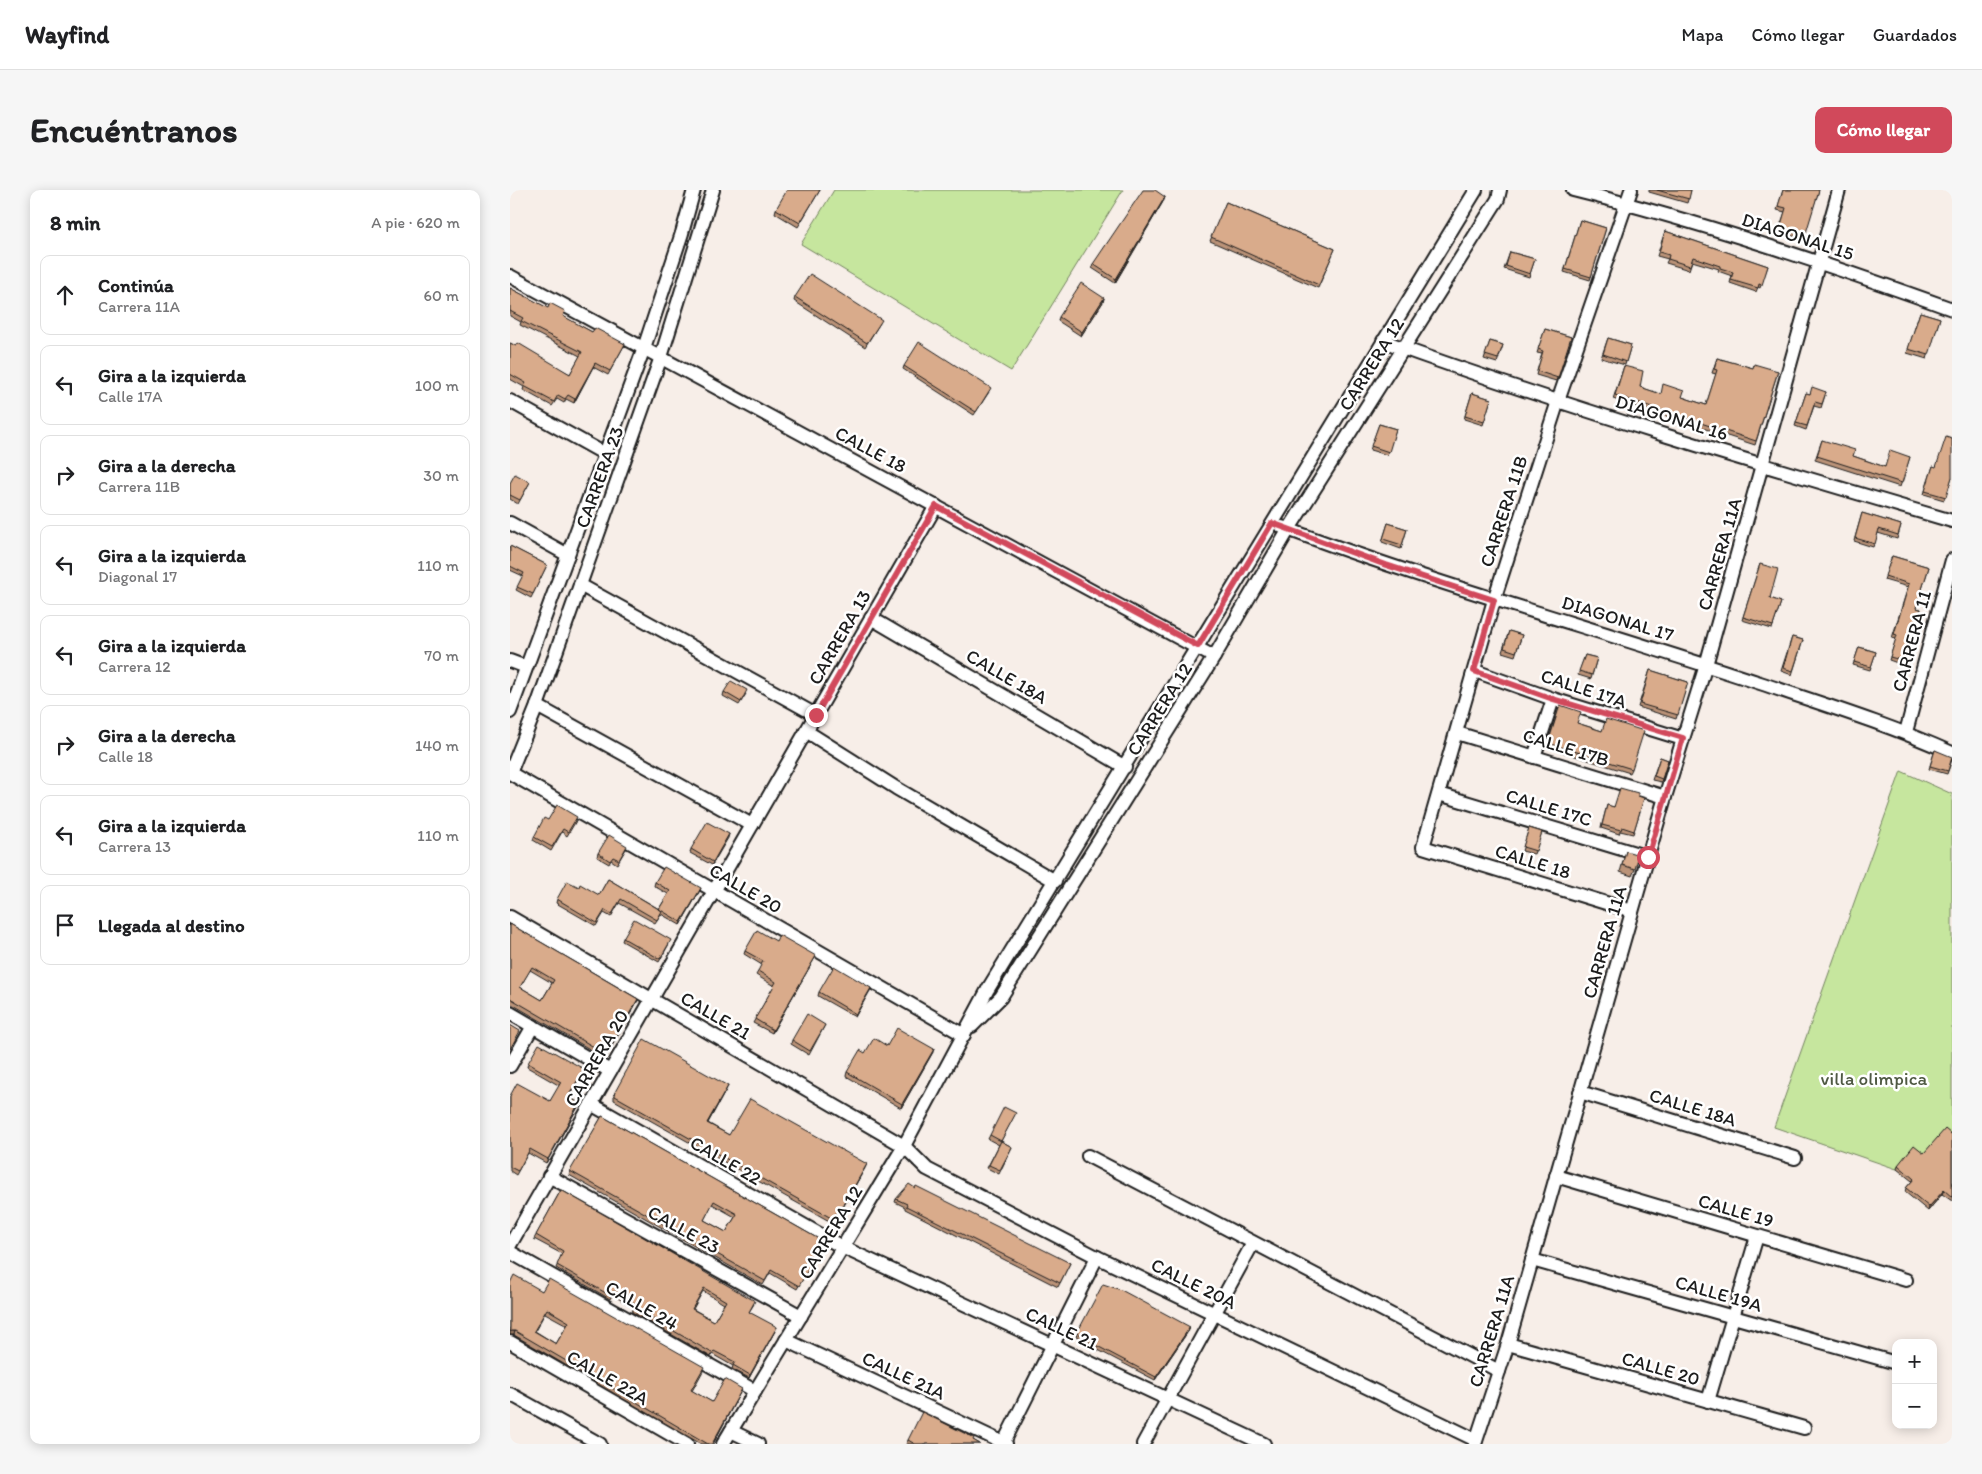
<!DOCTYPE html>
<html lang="es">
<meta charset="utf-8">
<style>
:root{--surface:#fff;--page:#f6f6f6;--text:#202124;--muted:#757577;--line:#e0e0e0;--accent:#d1495b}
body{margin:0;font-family:Itim,sans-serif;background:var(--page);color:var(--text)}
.controls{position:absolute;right:15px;bottom:15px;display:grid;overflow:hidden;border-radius:10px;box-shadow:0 2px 12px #0003}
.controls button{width:45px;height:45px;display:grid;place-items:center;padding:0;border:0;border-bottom:1px solid var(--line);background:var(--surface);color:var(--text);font:25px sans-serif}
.stop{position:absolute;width:15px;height:15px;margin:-11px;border:4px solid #d1495b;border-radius:50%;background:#fff}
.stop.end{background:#d1495b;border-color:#fff;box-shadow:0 1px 5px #0008}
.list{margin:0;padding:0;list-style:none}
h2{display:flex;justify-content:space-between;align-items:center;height:65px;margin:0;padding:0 20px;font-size:21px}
h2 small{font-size:16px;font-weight:400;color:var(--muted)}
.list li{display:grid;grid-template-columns:32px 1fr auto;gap:15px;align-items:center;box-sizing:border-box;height:80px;margin:0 10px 10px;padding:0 10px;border:1px solid var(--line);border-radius:10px}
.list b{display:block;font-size:19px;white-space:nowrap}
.list p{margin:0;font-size:16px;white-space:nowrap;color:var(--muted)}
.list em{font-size:16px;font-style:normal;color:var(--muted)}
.icon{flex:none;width:28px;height:28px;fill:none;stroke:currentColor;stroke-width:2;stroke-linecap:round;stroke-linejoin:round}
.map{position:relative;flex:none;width:1442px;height:1254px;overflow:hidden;border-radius:10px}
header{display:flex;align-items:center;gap:30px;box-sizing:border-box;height:70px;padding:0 25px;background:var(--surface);border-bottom:1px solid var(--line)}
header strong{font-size:24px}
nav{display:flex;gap:28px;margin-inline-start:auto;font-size:18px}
.intro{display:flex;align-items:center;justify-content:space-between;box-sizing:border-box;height:120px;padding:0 30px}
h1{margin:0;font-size:35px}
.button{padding:12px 22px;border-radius:10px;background:var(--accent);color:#fff;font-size:18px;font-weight:700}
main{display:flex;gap:30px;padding:0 30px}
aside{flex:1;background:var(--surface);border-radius:10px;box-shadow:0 2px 12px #0003}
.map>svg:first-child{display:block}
</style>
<header>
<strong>Wayfind</strong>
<nav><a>Mapa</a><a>Cómo llegar</a><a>Guardados</a></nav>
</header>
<div class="intro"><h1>Encuéntranos</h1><a class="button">Cómo llegar</a></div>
<main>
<aside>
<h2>8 min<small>A pie · 620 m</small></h2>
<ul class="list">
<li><svg class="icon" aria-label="ahead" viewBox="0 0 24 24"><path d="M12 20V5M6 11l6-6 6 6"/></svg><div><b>Continúa</b><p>Carrera 11A</p></div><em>60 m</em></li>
<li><svg class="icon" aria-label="left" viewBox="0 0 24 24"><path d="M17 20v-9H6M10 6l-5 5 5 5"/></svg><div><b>Gira a la izquierda</b><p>Calle 17A</p></div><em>100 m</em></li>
<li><svg class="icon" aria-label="right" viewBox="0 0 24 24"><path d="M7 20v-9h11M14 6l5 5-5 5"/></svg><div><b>Gira a la derecha</b><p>Carrera 11B</p></div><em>30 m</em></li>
<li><svg class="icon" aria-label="left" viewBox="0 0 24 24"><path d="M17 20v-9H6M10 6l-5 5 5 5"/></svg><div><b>Gira a la izquierda</b><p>Diagonal 17</p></div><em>110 m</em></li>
<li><svg class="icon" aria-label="left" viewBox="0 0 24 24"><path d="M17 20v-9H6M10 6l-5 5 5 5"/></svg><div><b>Gira a la izquierda</b><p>Carrera 12</p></div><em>70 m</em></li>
<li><svg class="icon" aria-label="right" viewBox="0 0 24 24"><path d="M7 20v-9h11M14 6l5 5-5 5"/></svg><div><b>Gira a la derecha</b><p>Calle 18</p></div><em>140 m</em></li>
<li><svg class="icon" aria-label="left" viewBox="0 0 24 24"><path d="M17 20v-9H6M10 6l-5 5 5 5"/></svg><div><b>Gira a la izquierda</b><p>Carrera 13</p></div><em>110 m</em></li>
<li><svg class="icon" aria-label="arrive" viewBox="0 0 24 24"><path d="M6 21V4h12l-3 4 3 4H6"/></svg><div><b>Llegada al destino</b></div></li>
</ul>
</aside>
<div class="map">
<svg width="1442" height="1254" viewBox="0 0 1442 1254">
<rect width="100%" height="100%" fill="#f7eee8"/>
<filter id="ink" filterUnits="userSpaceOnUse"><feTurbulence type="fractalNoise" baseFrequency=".02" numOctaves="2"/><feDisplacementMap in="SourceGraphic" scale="10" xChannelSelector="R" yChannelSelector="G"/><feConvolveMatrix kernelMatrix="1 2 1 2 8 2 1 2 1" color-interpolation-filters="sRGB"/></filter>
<g filter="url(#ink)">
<g fill="#c6e69e" stroke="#71815d">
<polygon points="324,0 613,0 501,181 291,54"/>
<polygon points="1391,581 1442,604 1442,998 1264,937"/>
</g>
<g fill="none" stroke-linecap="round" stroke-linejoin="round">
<g stroke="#1c1c1c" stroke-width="16">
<g id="street">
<polyline points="203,0 151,167 27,516 0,583 454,845"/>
<path d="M1063 0C1192 32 1317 74 1442 119"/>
<polyline points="1121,0 1048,211 984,410 913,657 1122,721"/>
<polyline points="0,86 704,467"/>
<path d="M873 151C1060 219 1251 275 1442 331"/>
<polyline points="0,211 95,264"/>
<polyline points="0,333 58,365"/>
<path d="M772 337C929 396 1091 440 1250 493 1315 515 1380 535 1442 563"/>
<polyline points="70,395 306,525"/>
<polyline points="361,428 615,577"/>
<polyline points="0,471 16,477"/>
<polyline points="965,481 1043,509 1173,549"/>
<polyline points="27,516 242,635"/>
<polyline points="0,522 134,158 172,43 184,0"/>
<polyline points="296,541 386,598 545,691"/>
<polyline points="1396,542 1442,370"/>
<polyline points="947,543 1155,607"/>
<polyline points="1024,567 1043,509"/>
<polyline points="929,604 1138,667"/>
<polyline points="0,727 394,956 417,979 587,1067 966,1250"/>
<polyline points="0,823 100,881"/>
<polyline points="462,836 491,807 704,467 779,339 988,9 990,0"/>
<polyline points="0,876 23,836"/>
<polyline points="1070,902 1285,968"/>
<polyline points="81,914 332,1057 754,1254"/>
<polyline points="578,966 989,1181"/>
<polyline points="39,986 291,1126"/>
<polyline points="1046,986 1396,1090"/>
<polyline points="0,1055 426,316"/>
<polyline points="0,1062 245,1201"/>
<polyline points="1022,1070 1386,1173"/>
<polyline points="276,1150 496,1254"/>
<polyline points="0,1152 177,1254"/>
<polyline points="998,1154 1294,1238"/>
<polyline points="0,1204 90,1254"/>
<polyline points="1198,1211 1247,1046"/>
<polyline points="221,1241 248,1254"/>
<polyline points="213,1254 394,956 478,799 966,0"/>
<polyline points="493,1254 587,1067"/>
<polyline points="633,1254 743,1053"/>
<polyline points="965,1254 998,1154 1155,607 1196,475 1329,0"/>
</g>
</g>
<use href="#street" stroke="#fff" stroke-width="12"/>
</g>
<g fill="#bb9378" stroke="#1c1c1c" fill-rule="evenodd">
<polygon points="310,0 288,37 265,23 266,19"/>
<polygon points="1139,0 1181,0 1177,13 1139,2"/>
<polygon points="1273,0 1309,0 1293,49 1268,42 1275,22 1267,20"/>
<polygon points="655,7 654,10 605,93 582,78 583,74"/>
<polygon points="716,12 825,59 808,98 700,51"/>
<polygon points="1070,30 1096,38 1080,90 1054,82"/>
<polygon points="1155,41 1258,76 1250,98 1248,97 1246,102 1220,93 1222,86 1208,81 1209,79 1182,71 1179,80 1156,73 1158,69 1147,66"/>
<polygon points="1000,62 1025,69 1019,87 994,79"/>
<polygon points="0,98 82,142 115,154 98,185 83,177 64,213 56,209 54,213 47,209 42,216 13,200 14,197 0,189 0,153 60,184 70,166 10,135 11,132 0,126"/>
<polygon points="285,107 370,133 355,157 284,111"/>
<polygon points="594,108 593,112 571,146 548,131 549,127"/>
<polygon points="1410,122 1430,128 1417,169 1397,163"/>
<polygon points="1035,139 1061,147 1046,191 1026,185 1032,164 1027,163"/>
<polygon points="1098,148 1121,155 1115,175 1091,168"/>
<polygon points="980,151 993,155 987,173 974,169"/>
<polygon points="1207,168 1242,178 1268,181 1245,255 1103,209 1114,176 1130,197 1150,204 1172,207 1196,215 1206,184 1202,183"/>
<polygon points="394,176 479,202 464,225 393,179"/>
<polygon points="1316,202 1311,218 1304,216 1296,240 1285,236 1296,203 1300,204"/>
<polygon points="962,203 981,209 973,235 954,229"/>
<polygon points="869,234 886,239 877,265 860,260"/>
<polygon points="1312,250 1343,266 1375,277 1400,267 1390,297 1305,270"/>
<polygon points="1423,276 1442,287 1434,310 1414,304"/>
<polygon points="20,292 8,314 0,309 0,293"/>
<polygon points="1352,323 1391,335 1387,349 1368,343 1363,357 1344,351"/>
<polygon points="878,333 897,339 891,359 872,352"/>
<polygon points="0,356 37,375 21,408 6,400 13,386 0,380"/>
<polygon points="1382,366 1419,377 1406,418 1411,419 1393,475 1379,470 1386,449 1382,448 1398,397 1374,390"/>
<polygon points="1250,374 1260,408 1271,412 1262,439 1232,430"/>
<polygon points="999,441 1012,445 1005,466 992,462"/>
<polygon points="1282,447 1293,450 1282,485 1271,481"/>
<polygon points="1349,457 1366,462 1360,480 1343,475"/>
<polygon points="1075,465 1087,468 1081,489 1068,485"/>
<polygon points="1140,480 1178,492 1166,529 1128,517"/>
<polygon points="214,502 236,504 229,515 213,506"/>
<polygon points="1050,515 1067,533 1092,541 1122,579 1120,583 1036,557"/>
<polygon points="1425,560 1442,570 1437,584 1419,579"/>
<polygon points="1150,567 1158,570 1151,592 1142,590"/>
<polygon points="1128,606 1134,608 1123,644 1110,641 1109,644 1091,638 1097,615 1103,617"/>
<polygon points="38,630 66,631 57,646 52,642 41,661 23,650 24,647"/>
<polygon points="1019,638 1032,642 1024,664 1012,661"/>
<polygon points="219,644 202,675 180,663 181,659"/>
<polygon points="116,659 107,674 101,670 99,674 87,667 88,663"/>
<polygon points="1116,661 1125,679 1122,686 1110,682"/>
<polygon points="98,689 149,719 158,704 144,696 145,692 189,702 170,735 151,724 145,733 109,713 101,727 94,723 86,736 46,713 47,709 69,697 89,705"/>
<path d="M0 734 128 809 127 812 95 868 0 813ZM20 780 42 793 32 810 10 797Z"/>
<polygon points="113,748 159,754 149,772 112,751"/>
<polygon points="266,751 304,769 262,843 243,833 264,796 246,785 252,775 234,764 235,761"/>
<polygon points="361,798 345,827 308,806 309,802"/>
<polygon points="315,835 299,865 281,854 282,850"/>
<polygon points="377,856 423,862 391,918 336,886 337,882 355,863"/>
<polygon points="18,873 74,879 59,907 69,913 68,917 36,973 18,963 6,985 0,981 0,906 40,911 50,896 17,877"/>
<polygon points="216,900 198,933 219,945 355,978 327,1028 324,1027 321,1032 104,910 104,905 105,902"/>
<path d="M92 926 314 1052 287 1099 260 1083 253 1095 59 985ZM202 1014 225 1027 216 1042 194 1030Z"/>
<polygon points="504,926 491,951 502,957 489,984 477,978 489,955 478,949 480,945"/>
<polygon points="1442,943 1442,1011 1432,1004 1418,1021 1395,1002 1396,998 1402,991 1387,979 1388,975 1414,963"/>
<path d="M51 1000 244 1114 239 1122 265 1141 239 1188 222 1179 223 1176 202 1164 201 1167 122 1122 124 1117 102 1105 100 1109 46 1078 52 1064 24 1049ZM193 1101 214 1114 204 1131 183 1119Z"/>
<polygon points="386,1009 560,1073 548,1097 395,1019 395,1017 385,1012"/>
<path d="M0 1093 32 1101 193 1181 182 1201 202 1212 232 1199 203 1254H191L4 1145H0ZM35 1123 57 1135 46 1154 25 1141Z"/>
<polygon points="680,1137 679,1140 645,1190 571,1151 572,1149 566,1146 567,1143"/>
<polygon points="398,1250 463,1250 470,1254 396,1254"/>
</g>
<g fill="#987861" stroke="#1c1c1c">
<polygon points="655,7 654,10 605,93 606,89"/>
<polygon points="594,108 593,112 571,146 572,142"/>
<polygon points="85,173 83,177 64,213 65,209"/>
<polygon points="219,644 218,648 202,675 203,672"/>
<polygon points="191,698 189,702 170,735 171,732"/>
<polygon points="306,766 304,769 262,843 263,840"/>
<polygon points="361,798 360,801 345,827 346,824"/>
<polygon points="128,809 127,812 95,868 96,864"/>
<polygon points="424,859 423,862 391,918 392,914"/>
<polygon points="218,896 216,900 196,936 197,933"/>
<polygon points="69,913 68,917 36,973 38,969"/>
<polygon points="357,974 355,978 327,1028 328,1025"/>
<polygon points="1434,1000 1432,1004 1418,1021 1419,1017"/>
<polygon points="267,1137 265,1141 239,1188 240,1185"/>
<polygon points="680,1137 679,1140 645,1190 646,1187"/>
<polygon points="0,1141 5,1141 4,1145 0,1145"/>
<polygon points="232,1199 203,1254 202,1254"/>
</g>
<g fill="#d9ab8b" stroke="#1c1c1c" fill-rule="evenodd">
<polygon points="277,0 310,0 290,33 266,19"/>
<polygon points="633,0 645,0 655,7 606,89 583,74"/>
<polygon points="1147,0 1181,0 1179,9"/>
<polygon points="1273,0 1309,0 1295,46 1270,38 1276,18 1268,16"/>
<polygon points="716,12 825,59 809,95 701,47"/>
<polygon points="1070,30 1096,38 1081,87 1055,79"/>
<polygon points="1155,41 1258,76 1252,95 1249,94 1248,98 1221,90 1223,82 1210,78 1210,76 1183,67 1180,76 1158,69 1159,65 1149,62"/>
<polygon points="1000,62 1025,69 1020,84 996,76"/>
<polygon points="300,84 372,130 357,153 285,107"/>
<polygon points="571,93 594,108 572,142 549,127"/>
<polygon points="0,98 38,118 40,113 55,121 53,126 82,142 85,138 115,154 100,181 85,173 65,209 58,205 55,209 48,205 44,212 14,196 16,193 0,184 0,153 6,156 8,153 60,184 72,162 11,131 13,128 0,121"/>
<polygon points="1410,122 1430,128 1419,165 1398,159"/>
<polygon points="1035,139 1061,147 1048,188 1027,181 1033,161 1028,159"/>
<polygon points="1098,148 1121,155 1116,172 1093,164"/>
<polygon points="980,151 993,155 988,169 975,165"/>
<polygon points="409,152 481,198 466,222 394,176"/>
<polygon points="1207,168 1243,178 1244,174 1268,181 1246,251 1105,205 1114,176 1133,181 1130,197 1151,204 1153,194 1174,201 1172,207 1196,215 1207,180 1204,179"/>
<polygon points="1302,197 1316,202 1312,214 1305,212 1297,236 1286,233 1296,203 1300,204"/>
<polygon points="962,203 981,209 974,232 955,226"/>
<polygon points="869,234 886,239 879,262 861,256"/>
<polygon points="1436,247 1442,249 1442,287 1436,307 1415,301 1423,276 1426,277"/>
<polygon points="1312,250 1345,260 1343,266 1375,277 1380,260 1400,267 1392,293 1307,266"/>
<polygon points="5,284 20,292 10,310 0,305 0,293"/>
<polygon points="1352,323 1391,335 1388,345 1369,339 1365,354 1345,348"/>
<polygon points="878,333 897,339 892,355 873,349"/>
<polygon points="0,356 37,375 23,404 7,397 14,383 0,376"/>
<polygon points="1382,366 1419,377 1406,418 1411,419 1394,471 1380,467 1387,445 1384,444 1399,394 1375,386"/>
<polygon points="1250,374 1268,379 1260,408 1271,412 1263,436 1233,427"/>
<polygon points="999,441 1012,445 1006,462 994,458"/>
<polygon points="1282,447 1293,450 1283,481 1273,478"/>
<polygon points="1349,457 1366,462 1361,477 1344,472"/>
<polygon points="1075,465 1087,468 1082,485 1069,481"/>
<polygon points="1140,480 1178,492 1168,525 1130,514"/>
<polygon points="221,491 237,500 231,512 214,502"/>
<polygon points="1050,515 1071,522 1067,533 1092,541 1096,529 1134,541 1122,579 1038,553"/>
<polygon points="1425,560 1442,567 1438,581 1420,576"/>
<polygon points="1150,567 1158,570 1152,589 1144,586"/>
<polygon points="1110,598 1128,603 1128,606 1134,608 1124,641 1112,637 1111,640 1092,635 1097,615 1104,617"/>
<polygon points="47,615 67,627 58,642 53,639 42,657 24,647 34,628 38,630"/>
<polygon points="197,632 219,644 203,672 181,659"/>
<polygon points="1019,638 1032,642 1026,661 1013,657"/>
<polygon points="99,645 117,656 109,670 103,667 100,671 88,663"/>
<polygon points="1116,661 1129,665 1125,679 1112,675"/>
<polygon points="154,677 191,698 171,732 149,719 160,701 145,692"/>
<polygon points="98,689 152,721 147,730 111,709 102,724 95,720 87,733 47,709 57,691 69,697 70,694 89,705"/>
<polygon points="124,729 161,750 150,769 113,748"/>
<path d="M0 734 128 809 96 864 0 808ZM22 777 44 790 32 810 10 797Z"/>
<polygon points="247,740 266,751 269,745 306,766 263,840 245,829 266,792 248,781 253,771 235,761"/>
<polygon points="324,776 361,798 346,824 309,802"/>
<polygon points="297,824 315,835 300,861 282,850"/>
<polygon points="0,835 10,841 0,859"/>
<polygon points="387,838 424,859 392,914 337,882 350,860 355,863 364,848 377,856"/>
<polygon points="134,849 218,896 197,933 219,945 240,909 357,974 328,1025 326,1023 323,1029 105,906 105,902"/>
<polygon points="29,854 74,879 58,907 69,913 38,969 20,959 8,981 0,977 0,906 7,893 40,911 51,892 18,873"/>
<polygon points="494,917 506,923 491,951 480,945"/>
<path d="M92 926 314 1052 289 1096 261 1080 255 1091 60 981ZM204 1011 227 1024 216 1042 194 1030Z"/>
<polygon points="1435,939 1441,944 1442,943 1442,1007 1434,1000 1419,1017 1396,998 1404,989 1388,975 1404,955 1414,963"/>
<polygon points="491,951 502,957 490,980 479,975"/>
<polygon points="399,994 405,998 406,996 560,1073 550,1093 396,1016 397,1014 386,1009"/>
<path d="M51 1000 245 1111 239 1122 267 1137 240 1185 223 1175 225 1172 204 1161 202 1163 124 1118 126 1114 104 1101 101 1106 47 1075 53 1061 26 1045ZM194 1098 216 1111 204 1131 182 1119Z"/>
<path d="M4 1085 32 1101 39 1089 194 1177 181 1200 202 1212 215 1189 232 1199 202 1254H198L5 1141H0V1093ZM37 1119 59 1132 46 1154 24 1141Z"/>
<polygon points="593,1094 611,1100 680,1137 646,1187 572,1148 574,1146 567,1143"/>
<polygon points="412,1222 464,1248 463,1250 470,1254 405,1254 398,1250"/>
</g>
</g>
<g fill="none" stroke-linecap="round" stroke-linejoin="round" filter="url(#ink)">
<polyline stroke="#d1495b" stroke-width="6" points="306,525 426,316 688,456 762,333 876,375 984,410 964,481 1043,509 1173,548 1138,667"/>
</g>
<g text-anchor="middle" stroke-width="5" stroke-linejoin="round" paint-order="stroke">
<g font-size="19" fill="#1c1c1c" stroke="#fff">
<text transform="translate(1288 46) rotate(18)" y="7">DIAGONAL 15</text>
<text transform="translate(861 174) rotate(-58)" y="7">CARRERA 12</text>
<text transform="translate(1162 227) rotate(17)" y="7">DIAGONAL 16</text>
<text transform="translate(361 259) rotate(28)" y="7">CALLE 18</text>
<text transform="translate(89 287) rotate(-70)" y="7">CARRERA 23</text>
<text transform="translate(993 321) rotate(-72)" y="7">CARRERA 11B</text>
<text transform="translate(1209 364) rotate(-74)" y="7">CARRERA 11A</text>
<text transform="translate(1108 428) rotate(17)" y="7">DIAGONAL 17</text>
<text transform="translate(329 447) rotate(-60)" y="7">CARRERA 13</text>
<text transform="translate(1401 451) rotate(-75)" y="7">CARRERA 11</text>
<text transform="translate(497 486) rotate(30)" y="7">CALLE 18A</text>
<text transform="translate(1074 498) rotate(18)" y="7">CALLE 17A</text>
<text transform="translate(649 519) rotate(-58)" y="7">CARRERA 12</text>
<text transform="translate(1056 557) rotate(17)" y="7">CALLE 17B</text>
<text transform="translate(1039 617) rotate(17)" y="7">CALLE 17C</text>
<text transform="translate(1023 671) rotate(17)" y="7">CALLE 18</text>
<text transform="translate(236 698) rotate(30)" y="7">CALLE 20</text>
<text transform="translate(1094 752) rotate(-74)" y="7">CARRERA 11A</text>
<text transform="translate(206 825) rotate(30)" y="7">CALLE 21</text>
<text transform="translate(86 868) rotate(-60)" y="7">CARRERA 20</text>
<text transform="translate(1183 917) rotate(17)" y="7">CALLE 18A</text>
<text transform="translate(216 970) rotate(30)" y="7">CALLE 22</text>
<text transform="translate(1226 1020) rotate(16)" y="7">CALLE 19</text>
<text transform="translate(174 1039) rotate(29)" y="7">CALLE 23</text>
<text transform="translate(320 1042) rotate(-59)" y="7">CARRERA 12</text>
<text transform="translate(684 1093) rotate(26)" y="7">CALLE 20A</text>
<text transform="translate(1209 1103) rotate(16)" y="7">CALLE 19A</text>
<text transform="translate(132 1115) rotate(30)" y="7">CALLE 24</text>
<text transform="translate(552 1138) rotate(25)" y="7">CALLE 21</text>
<text transform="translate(981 1141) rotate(-73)" y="7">CARRERA 11A</text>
<text transform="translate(1151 1178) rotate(16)" y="7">CALLE 20</text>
<text transform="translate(394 1185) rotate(25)" y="7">CALLE 21A</text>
<text transform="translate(98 1187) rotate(30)" y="7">CALLE 22A</text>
</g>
<g font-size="19" fill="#4f5943" stroke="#fff">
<text x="1364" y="895">villa olimpica</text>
</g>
</g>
</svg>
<div class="controls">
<button>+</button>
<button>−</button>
</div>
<div class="stop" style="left:1138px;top:667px"></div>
<div class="stop end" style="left:306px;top:525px"></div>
</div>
</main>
